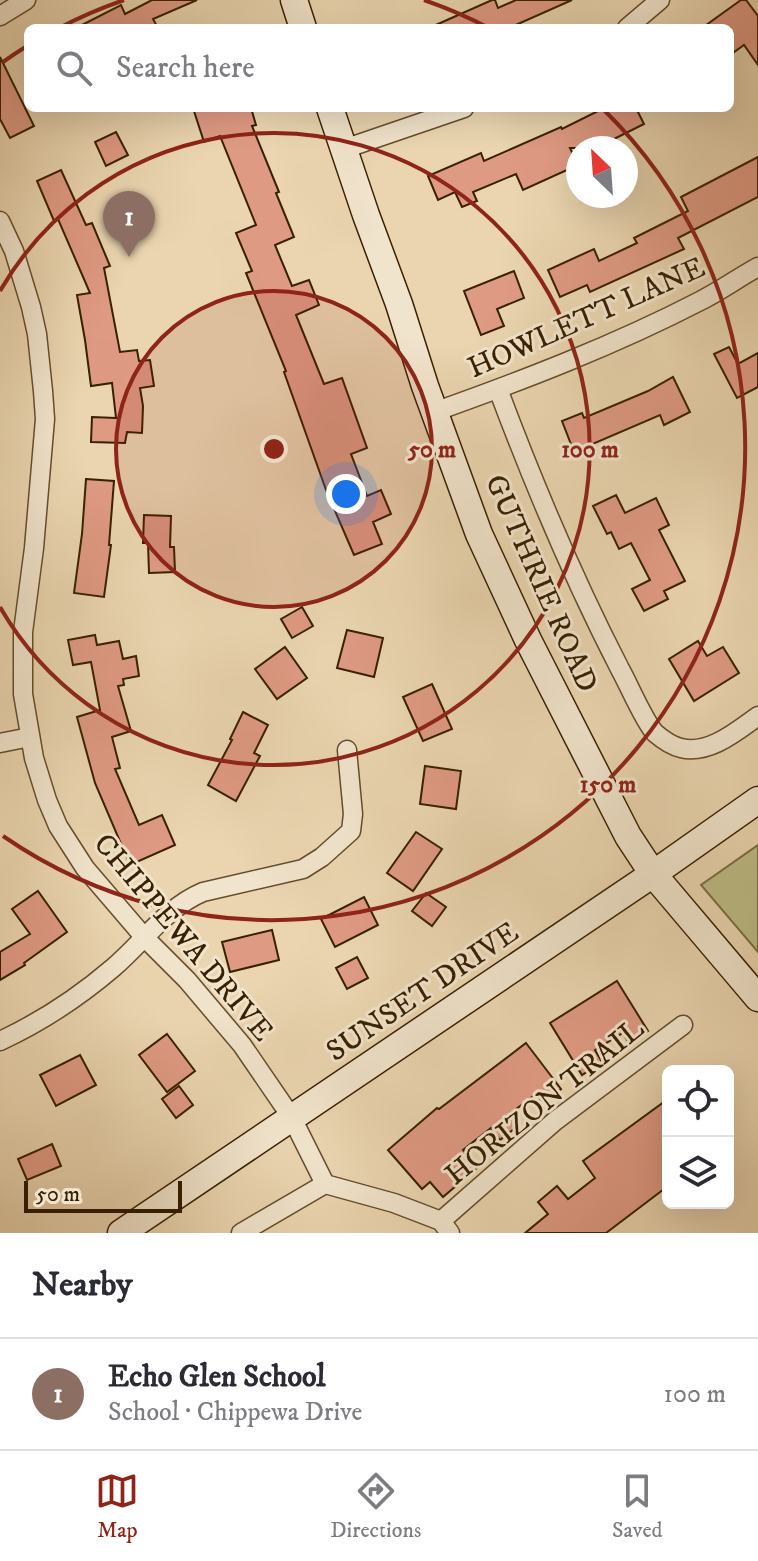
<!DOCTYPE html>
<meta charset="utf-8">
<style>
:root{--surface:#fff;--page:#f2f2f3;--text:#2b2b33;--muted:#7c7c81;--line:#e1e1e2;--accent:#8f2418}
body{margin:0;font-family:"IM FELL DW Pica",serif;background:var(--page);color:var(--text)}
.controls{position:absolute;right:24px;bottom:24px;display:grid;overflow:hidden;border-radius:12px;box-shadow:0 8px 32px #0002}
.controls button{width:72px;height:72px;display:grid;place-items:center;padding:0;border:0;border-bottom:2px solid var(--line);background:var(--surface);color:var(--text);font:40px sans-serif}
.compass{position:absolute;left:566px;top:136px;width:72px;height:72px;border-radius:50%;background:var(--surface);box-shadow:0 8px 32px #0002;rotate:335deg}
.scale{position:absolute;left:24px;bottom:20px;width:158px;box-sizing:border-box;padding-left:8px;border:4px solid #382000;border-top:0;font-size:22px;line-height:28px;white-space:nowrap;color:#382000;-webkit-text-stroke:6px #f1e4cc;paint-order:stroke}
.you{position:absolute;left:346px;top:494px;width:28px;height:28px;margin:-20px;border:6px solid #fff;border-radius:50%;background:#1a73e8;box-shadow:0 0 0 12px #1a73e833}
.badge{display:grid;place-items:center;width:52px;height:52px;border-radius:50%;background:var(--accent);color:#fff;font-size:26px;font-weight:700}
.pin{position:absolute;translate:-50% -66px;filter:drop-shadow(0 2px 4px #0008)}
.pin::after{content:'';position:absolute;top:42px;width:28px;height:24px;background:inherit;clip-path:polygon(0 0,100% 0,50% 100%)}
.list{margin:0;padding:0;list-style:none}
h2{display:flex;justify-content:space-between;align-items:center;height:104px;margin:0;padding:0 32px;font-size:34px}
h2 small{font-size:26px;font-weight:400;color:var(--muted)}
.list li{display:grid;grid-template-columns:52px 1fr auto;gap:24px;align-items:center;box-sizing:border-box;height:112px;padding:0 32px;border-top:2px solid var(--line)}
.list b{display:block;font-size:30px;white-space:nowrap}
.list p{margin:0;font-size:26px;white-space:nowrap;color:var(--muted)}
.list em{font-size:26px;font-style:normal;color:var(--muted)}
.icon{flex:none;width:44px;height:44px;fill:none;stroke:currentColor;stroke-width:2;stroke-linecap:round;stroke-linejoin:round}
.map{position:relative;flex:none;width:758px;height:1233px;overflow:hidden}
.search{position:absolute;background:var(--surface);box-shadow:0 8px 32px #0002;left:24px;right:24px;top:24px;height:88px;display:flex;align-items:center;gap:20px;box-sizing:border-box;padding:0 28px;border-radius:12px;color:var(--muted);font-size:30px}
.sheet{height:216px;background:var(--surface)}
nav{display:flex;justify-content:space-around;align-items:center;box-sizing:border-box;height:112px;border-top:2px solid var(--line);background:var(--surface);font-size:22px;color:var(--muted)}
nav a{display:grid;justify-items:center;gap:4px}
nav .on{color:var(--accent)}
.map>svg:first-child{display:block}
</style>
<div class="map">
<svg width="758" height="1233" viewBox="0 0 758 1233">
<rect width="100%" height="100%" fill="#ead5b0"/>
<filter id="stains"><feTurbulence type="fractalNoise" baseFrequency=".0025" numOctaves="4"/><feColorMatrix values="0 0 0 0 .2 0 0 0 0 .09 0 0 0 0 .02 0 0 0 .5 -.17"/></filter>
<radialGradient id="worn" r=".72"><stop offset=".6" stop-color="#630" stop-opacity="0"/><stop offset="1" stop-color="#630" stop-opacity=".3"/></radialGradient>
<polygon fill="#bcbc87" stroke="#7a6e44" stroke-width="2" points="758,845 758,952 701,885"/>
<g fill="#df9a83" stroke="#382000" stroke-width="2">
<polygon points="152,0 197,0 153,19 158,28 76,28 121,5 125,14"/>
<polygon points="492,0 495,0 498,8 516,0 572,0 509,28 429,28"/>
<polygon points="741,0 746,0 758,16 758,65 744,45 730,55 730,28 702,28"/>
<polygon points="0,57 34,126 10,138 0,119"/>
<polygon points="193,108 251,108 256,125 252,126 279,192 276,193 294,237 275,245 292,286 309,280 319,305 296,315 324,384 342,378 367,448 351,454 367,496 381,490 391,514 373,522 382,544 354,555 326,490 284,372 286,371 246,273 252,271 236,233 256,225 220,136 204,142"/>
<polygon points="604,108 636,108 644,124 596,148 570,148 578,165 523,190 516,174 473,192 477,201 462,207 455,192 438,200 428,176 481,153 484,161 561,127 562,129"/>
<polygon points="116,132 128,155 106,166 95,142"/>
<polygon points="758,157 758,197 678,238 684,249 590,292 587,285 560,297 548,270 594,249 599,261 637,243 634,238 688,211 681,197"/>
<polygon points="61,170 86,225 92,223 110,266 104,268 120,352 137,350 139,361 150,360 154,386 140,388 143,406 142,433 127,432 125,443 91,442 92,417 116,418 112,383 91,386 85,340 77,295 90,293 58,219 54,221 37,181"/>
<polygon points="514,271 524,298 497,309 504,326 481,335 464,291"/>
<polygon points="729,347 738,364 758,353 758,387 737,398 714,354"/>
<polygon points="673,377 690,412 664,425 660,415 574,452 562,421 582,413 584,418 648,391"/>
<polygon points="86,479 114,481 109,545 111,545 104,597 74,593 82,534"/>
<polygon points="616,495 625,513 656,498 669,525 659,530 685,581 664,591 668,599 644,611 632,589 650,580 631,543 619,549 611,532 607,534 593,506"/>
<polygon points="144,515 171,516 170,547 174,547 175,572 149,573 148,543 143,543"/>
<polygon points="302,607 313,626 292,638 281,619"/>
<polygon points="347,630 383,638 374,677 337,668"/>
<polygon points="95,635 97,645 119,641 123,659 136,656 139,676 123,679 124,685 118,686 131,731 112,737 120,768 115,769 139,825 162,815 175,845 130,865 95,783 77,717 100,710 91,662 73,665 68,640"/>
<polygon points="698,641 707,656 723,647 739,673 694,701 669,659"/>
<polygon points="285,647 307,678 277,699 255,669"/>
<polygon points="432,684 452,729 423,741 403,697"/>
<polygon points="243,712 268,725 254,753 260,756 236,801 208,785 232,740 230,739"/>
<polygon points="425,766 461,771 456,809 420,804"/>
<polygon points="416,832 442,849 413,891 387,873"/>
<polygon points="38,891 67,932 24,963 25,965 0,980 0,952 30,934 12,909"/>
<polygon points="426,893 446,907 432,926 412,911"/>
<polygon points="364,897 378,925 335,947 321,919"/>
<polygon points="272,930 279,960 230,972 222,942"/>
<polygon points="357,957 368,978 347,989 336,968"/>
<polygon points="617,981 648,1031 629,1043 623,1033 595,1050 602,1062 582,1075 550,1023"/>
<polygon points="167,1034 195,1071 167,1092 139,1055"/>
<polygon points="526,1043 561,1089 543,1103 536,1094 511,1113 519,1125 500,1140 491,1128 463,1150 478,1167 443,1197 430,1182 422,1189 388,1150 437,1108 439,1109"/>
<polygon points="80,1055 96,1085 56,1106 40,1075"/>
<polygon points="179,1086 193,1105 176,1118 162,1099"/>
<polygon points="668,1099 668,1186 606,1233 525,1233 548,1214 538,1202 557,1186 568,1199 595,1178 583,1161"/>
<polygon points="52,1144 61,1166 27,1180 18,1159"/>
</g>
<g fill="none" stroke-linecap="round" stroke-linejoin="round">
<g stroke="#644d2c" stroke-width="21">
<g id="street">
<polyline points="0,16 26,0"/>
<polyline points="627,28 660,0"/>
<polyline points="344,149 464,108"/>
<polyline points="0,221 14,251 31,307 37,334 43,391 45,419 34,548 23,632 23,694 34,758 47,800 58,826 85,868 145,938 187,980 242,1045 292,1118 325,1184 394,1203 441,1221 450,1233"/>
<path d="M498 389C534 485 573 578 620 669 629 685 644 721 655 733 662 739 672 746 681 748 709 755 737 731 758 716"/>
<path d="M434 412C524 380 615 345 700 301 720 291 738 278 758 267"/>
<polyline points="0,743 30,737"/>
<path d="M0 1041C41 1022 79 997 114 967 143 942 167 907 203 892L303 869 322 857 351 831 353 814 347 750"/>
<polyline points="441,1221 555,1121 683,1025"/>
<polyline points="241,1233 325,1184"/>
</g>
</g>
<g stroke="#382000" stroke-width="29">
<g id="secondary">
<polyline points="294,0 303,28"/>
<polyline points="330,108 366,215 399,304 425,386 479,534 528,640 628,836 653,874 758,998"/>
<polyline points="121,1233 653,874 758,800"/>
</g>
</g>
<use href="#street" stroke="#f1e4cc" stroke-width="18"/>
<use href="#secondary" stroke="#f1e4cc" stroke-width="26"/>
</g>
<circle cx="274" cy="449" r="158" fill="#8f2418" fill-opacity=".12"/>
<g fill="none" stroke="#8f2418" stroke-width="4">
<circle cx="274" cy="449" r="158"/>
<path d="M0 291A316 316 0 1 1 0 607"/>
<path d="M3 62A473 473 0 0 1 27 46M59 28A473 473 0 0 1 124 0M424 0A473 473 0 0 1 489 28M603 109A473 473 0 0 1 3 836"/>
</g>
<g text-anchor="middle" stroke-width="6" stroke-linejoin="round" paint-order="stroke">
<g font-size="30" fill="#382000" stroke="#f1e4cc">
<text transform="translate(586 317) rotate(-24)" y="10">HOWLETT LANE</text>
<text transform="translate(542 583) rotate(66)" y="10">GUTHRIE ROAD</text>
<text transform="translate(184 937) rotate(50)" y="10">CHIPPEWA DRIVE</text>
<text transform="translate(422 991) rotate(-34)" y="10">SUNSET DRIVE</text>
<text transform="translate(544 1101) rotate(-39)" y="10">HORIZON TRAIL</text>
</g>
</g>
<circle cx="274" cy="449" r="12" fill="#8f2418" stroke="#f1e4cc" stroke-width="4"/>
<g font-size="24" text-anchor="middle" font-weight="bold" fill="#8f2418" stroke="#f1e4cc" stroke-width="6" stroke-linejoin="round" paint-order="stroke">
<text x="432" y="457">50 m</text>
<text x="590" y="457">100 m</text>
<text x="608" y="792">150 m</text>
</g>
<rect width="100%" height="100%" filter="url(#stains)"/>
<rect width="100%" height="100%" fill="url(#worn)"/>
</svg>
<div class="controls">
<button><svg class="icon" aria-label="locate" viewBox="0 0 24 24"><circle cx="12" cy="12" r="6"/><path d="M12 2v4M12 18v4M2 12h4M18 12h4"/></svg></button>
<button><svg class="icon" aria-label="layers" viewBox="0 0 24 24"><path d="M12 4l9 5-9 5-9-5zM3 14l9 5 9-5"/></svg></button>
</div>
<svg class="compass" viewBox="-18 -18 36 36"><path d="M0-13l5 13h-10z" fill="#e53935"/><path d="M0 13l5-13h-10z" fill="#7c7c81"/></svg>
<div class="scale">50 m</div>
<div class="you"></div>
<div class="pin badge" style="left:129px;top:257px;background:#8d6e63">1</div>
<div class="search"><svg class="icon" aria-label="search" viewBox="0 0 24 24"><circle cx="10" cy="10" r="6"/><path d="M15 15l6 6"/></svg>Search here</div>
</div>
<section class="sheet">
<h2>Nearby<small></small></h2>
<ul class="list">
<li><span class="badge" style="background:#8d6e63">1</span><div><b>Echo Glen School</b><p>School · Chippewa Drive</p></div><em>100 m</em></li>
</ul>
</section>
<nav>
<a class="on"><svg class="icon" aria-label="map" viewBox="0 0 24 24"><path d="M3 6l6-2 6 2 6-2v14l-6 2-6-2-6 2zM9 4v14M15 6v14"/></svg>Map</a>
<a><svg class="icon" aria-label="directions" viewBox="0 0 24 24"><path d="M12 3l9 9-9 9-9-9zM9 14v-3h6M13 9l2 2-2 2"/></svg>Directions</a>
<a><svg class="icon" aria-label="saved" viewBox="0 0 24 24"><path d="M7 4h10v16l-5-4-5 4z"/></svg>Saved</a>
</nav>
